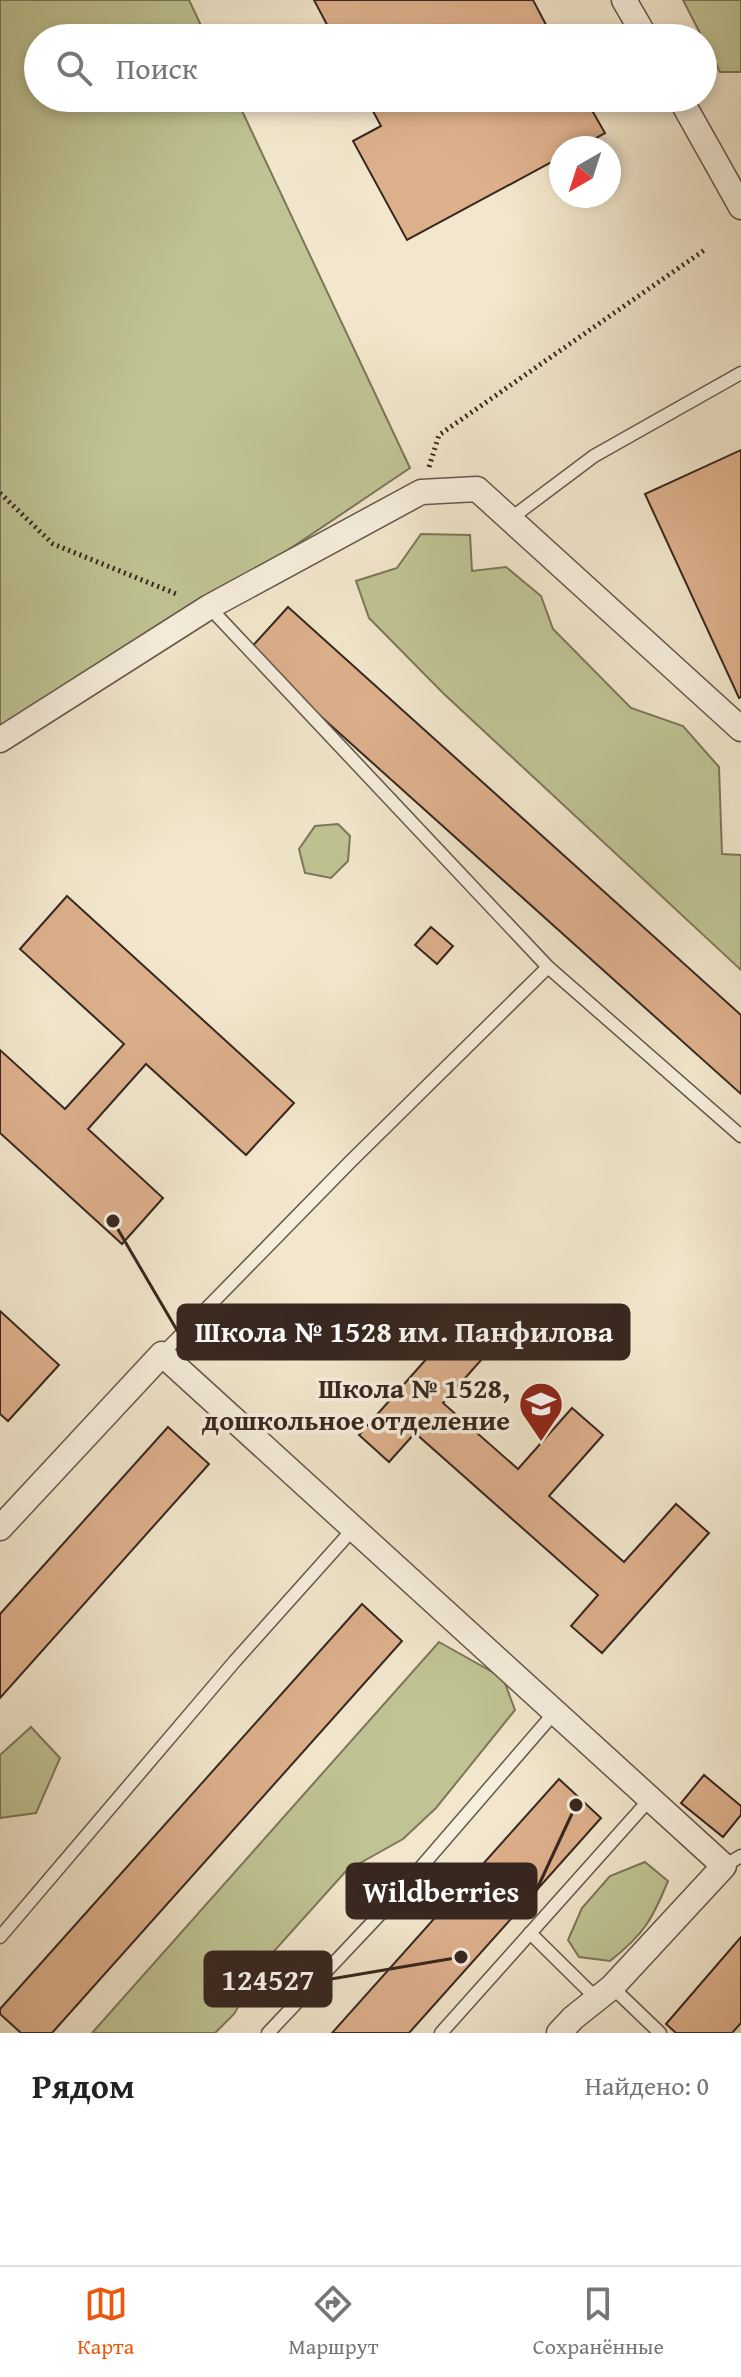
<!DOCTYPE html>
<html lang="ru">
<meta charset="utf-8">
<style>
:root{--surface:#fff;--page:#f6f6f6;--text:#222;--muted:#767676;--line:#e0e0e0;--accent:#ea580c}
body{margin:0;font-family:"Gentium Book Plus",serif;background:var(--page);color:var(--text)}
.compass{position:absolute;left:549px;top:136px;width:72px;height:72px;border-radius:50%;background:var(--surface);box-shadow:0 4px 12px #0003;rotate:219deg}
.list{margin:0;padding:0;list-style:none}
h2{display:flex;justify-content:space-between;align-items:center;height:104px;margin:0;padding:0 32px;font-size:34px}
h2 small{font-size:26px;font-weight:400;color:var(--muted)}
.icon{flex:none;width:44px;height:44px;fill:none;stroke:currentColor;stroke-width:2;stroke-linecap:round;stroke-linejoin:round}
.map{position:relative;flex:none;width:741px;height:2033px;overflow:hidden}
.search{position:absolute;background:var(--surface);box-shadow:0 4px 12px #0003;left:24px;right:24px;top:24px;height:88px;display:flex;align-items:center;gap:20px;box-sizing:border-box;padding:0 28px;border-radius:44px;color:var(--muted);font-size:30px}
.sheet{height:232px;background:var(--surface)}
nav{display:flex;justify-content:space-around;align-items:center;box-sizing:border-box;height:112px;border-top:2px solid var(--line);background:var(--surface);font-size:22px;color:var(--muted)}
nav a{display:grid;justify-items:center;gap:4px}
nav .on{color:var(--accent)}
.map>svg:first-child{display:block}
</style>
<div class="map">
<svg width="741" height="2033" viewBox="0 0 741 2033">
<rect width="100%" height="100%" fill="#f2e7cd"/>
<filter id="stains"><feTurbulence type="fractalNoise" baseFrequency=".0025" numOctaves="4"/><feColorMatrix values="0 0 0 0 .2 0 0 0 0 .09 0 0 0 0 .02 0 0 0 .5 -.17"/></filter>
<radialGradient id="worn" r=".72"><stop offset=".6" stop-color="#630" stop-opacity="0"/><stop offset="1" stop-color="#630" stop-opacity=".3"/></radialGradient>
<g fill="#c0c494" stroke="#7c765a" stroke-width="2">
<polygon points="0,0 189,0 207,38 38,38 38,98 236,98 410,468 0,744"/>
<polygon points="683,0 741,0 741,72 720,72"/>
<polygon points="421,534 470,535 472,571 506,567 541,596 553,629 631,708 683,726 719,767 722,854 741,855 741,970 443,693 369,618 356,581 397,568"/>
<polygon points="338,824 350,836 348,861 331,878 305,873 299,849 315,826"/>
<polygon points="439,1642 503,1678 515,1710 436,1808 403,1839 346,1871 266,1960 234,2014 215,2033 92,2033"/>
<polygon points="31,1727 60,1758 36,1813 0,1818 0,1755"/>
<path d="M645 1862 668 1881C652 1920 644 1934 610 1961L579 1957 568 1940 582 1908 610 1876Z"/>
</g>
<g fill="#ddb08c" stroke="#372720" stroke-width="2">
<polygon points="314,0 533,0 553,38 334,38"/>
<polygon points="366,98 585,98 605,133 578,148 561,148 561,157 407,240 353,141 381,126"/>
<polygon points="741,450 741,697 739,698 645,494"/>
<polygon points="288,607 741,1015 741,1094 248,651"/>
<polygon points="67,896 294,1103 246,1155 146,1064 88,1129 163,1198 122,1244 0,1133 0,1050 65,1109 124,1044 20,949"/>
<polygon points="431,927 453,946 437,964 415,945"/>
<polygon points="0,1311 59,1365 8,1421 0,1414"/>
<polygon points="467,1313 498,1341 443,1403 518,1469 572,1408 603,1435 549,1496 624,1562 676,1504 709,1533 602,1653 571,1626 598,1595 415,1433 389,1462 359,1435"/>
<polygon points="168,1427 209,1464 0,1698 0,1614"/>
<polygon points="362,1604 402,1641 52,2033 21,2033 0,2014 0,2009"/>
<polygon points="704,1775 741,1806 741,1815 723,1837 681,1803"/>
<polygon points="559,1779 601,1818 409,2033 332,2033"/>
<polygon points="741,1937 741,2023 732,2033 676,2033 666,2024"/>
</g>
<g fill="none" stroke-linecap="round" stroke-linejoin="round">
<g stroke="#66574b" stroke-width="15">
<g id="service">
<polyline points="510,519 594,456 741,373"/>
<polyline points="209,607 548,967 741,1136"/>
<polyline points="162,1354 351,1161 548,967"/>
<polyline points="724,1866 741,1856"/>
<polyline points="530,1933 597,1999"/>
<polyline points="0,1937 235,1661 354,1528"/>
<polyline points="612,1987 660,2033"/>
<polyline points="268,2033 384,1910 555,1712"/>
<polyline points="441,2033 650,1799"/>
</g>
</g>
<g stroke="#66574b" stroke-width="27">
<g id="minor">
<polyline points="624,0 646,38"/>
<polyline points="680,98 741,207"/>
<polyline points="0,740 209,607 421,492 477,489 741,729"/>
<polyline points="0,1528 162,1354 724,1866 612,1987 573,2018 559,2033"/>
</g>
</g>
<g stroke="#372720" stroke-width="5" stroke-dasharray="2 4" stroke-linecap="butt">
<polyline points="429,467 439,435 706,249"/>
<polyline points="0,493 53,544 179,595"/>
</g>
<use href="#service" stroke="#f7efde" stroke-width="12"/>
<use href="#minor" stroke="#f7efde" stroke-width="24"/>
</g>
<defs>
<g id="school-pin" transform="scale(2.3)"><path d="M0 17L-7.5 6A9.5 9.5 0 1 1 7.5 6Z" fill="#8f2418" stroke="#f7efde"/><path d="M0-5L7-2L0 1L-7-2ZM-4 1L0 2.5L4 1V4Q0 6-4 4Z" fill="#fff"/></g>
</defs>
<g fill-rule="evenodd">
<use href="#school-pin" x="541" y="1404"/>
</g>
<g text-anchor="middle" stroke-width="7" stroke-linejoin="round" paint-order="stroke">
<g font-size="28" font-weight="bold" fill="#372720" stroke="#f7efde" text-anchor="end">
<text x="510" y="1398">Школа № 1528,<tspan x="510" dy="32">дошкольное отделение</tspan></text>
</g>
</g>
<path fill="none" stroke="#372720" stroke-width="3" d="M113 1221L178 1332M576 1805L536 1891M461 1957L331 1979"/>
<g fill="#372720" stroke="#f7efde" stroke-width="3">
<circle cx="113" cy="1221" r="8"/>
<circle cx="576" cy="1805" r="8"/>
<circle cx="461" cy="1957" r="8"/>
</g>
<g fill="#372720" stroke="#372720" stroke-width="3">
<rect x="178" y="1305" width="451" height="54" rx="8"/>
<rect x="347" y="1864" width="189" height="54" rx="8"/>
<rect x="205" y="1952" width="126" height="54" rx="8"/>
</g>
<g font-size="30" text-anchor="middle" font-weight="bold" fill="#fff">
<text x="404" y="1342">Школа № 1528 им. Панфилова</text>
<text x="441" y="1902">Wildberries</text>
<text x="268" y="1990">124527</text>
</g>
<rect width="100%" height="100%" filter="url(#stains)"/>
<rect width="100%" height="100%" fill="url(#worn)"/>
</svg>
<svg class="compass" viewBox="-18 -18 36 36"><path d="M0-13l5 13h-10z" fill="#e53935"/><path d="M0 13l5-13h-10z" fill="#767676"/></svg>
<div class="search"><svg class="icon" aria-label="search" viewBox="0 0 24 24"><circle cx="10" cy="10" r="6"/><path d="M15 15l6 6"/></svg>Поиск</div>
</div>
<section class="sheet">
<h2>Рядом<small>Найдено: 0</small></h2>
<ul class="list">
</ul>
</section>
<nav>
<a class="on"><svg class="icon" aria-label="map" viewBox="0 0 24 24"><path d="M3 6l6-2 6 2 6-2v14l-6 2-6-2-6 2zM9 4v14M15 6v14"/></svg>Карта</a>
<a><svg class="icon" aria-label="directions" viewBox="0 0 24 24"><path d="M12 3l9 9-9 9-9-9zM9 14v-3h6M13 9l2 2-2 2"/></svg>Маршрут</a>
<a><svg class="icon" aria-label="saved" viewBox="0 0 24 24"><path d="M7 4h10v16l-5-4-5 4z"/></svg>Сохранённые</a>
</nav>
